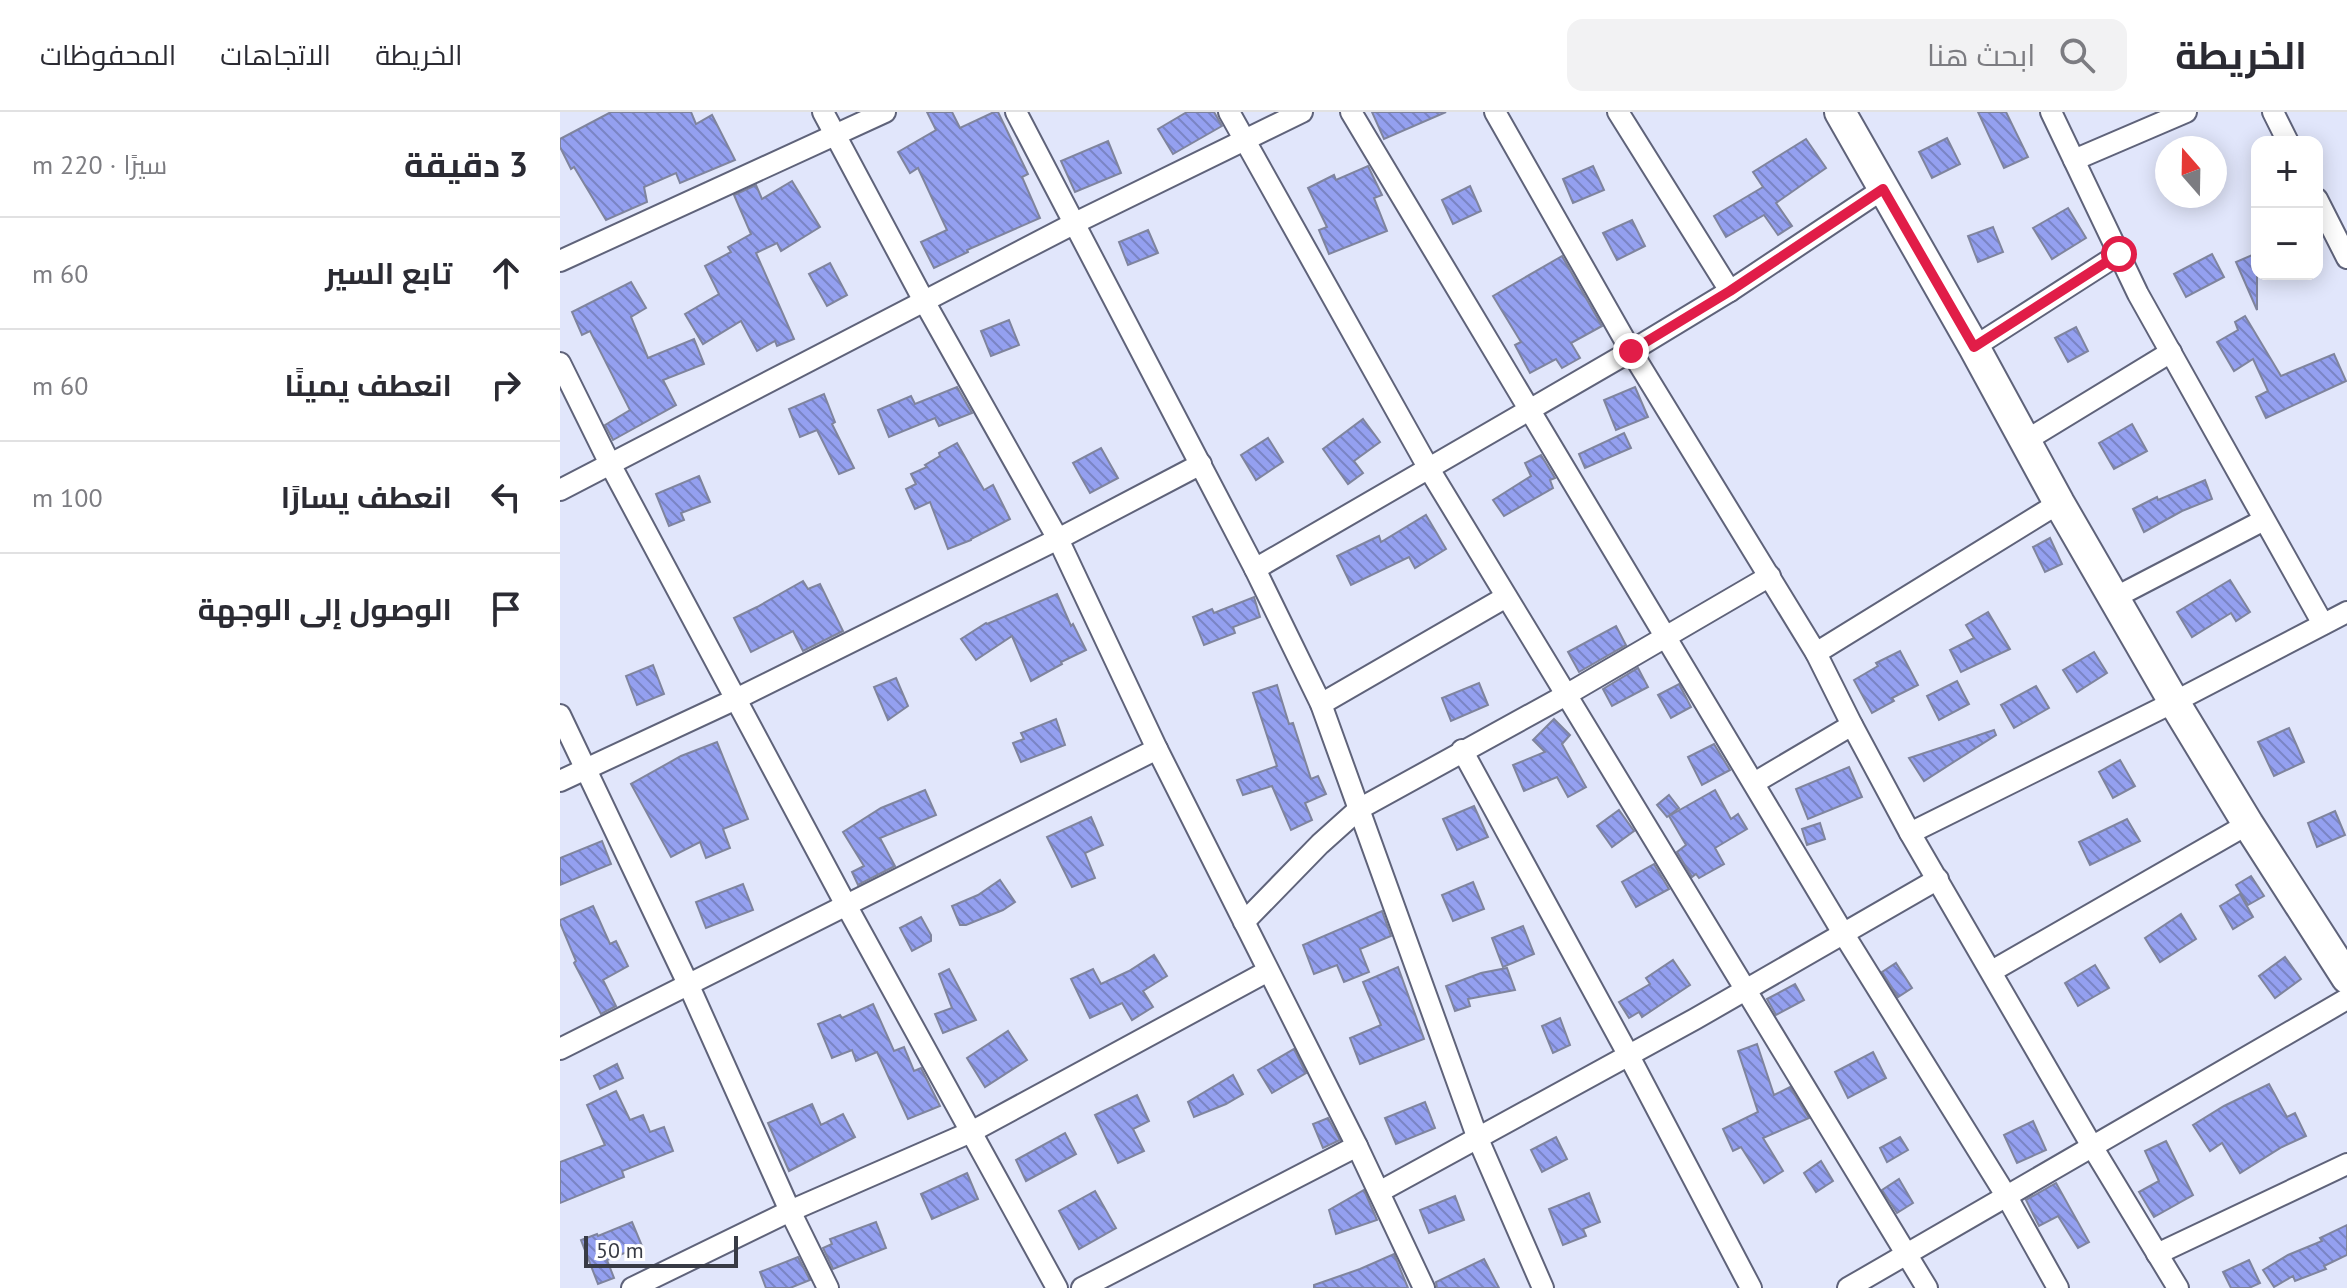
<!DOCTYPE html>
<html lang="ar">
<meta charset="utf-8">
<style>
:root{--surface:#fff;--page:#f2f2f3;--text:#2b2b33;--muted:#7c7c81;--line:#e1e1e2}
body{margin:0;font-family:"PT Sans",Cairo,sans-serif;background:var(--page);color:var(--text);direction:rtl}
.controls{position:absolute;right:24px;top:24px;display:grid;overflow:hidden;border-radius:16px;box-shadow:0 4px 20px #0003}
.controls button{width:72px;height:72px;display:grid;place-items:center;padding:0;border:0;border-bottom:2px solid var(--line);background:var(--surface);color:var(--text);font:40px sans-serif}
.compass{position:absolute;left:1595px;top:24px;width:72px;height:72px;border-radius:50%;background:var(--surface);box-shadow:0 4px 20px #0003;rotate:340deg}
.scale{position:absolute;left:24px;bottom:20px;width:154px;box-sizing:border-box;padding-left:8px;border:4px solid #383b45;border-top:0;font-size:22px;line-height:28px;white-space:nowrap;color:#383b45;-webkit-text-stroke:6px #fff;paint-order:stroke}
.stop{position:absolute;width:24px;height:24px;margin:-18px;border:6px solid #e11d48;border-radius:50%;background:#fff}
.stop.end{background:#e11d48;border-color:#fff;box-shadow:0 2px 8px #0008}
.list{margin:0;padding:0;list-style:none}
h2{display:flex;justify-content:space-between;align-items:center;height:104px;margin:0;padding:0 32px;font-size:34px}
h2 small{font-size:26px;font-weight:400;color:var(--muted)}
.list li{display:grid;grid-template-columns:52px 1fr auto;gap:24px;align-items:center;box-sizing:border-box;height:112px;padding:0 32px;border-top:2px solid var(--line)}
.list b{display:block;font-size:30px;white-space:nowrap}
.list em{font-size:26px;font-style:normal;color:var(--muted)}
.icon{flex:none;width:44px;height:44px;fill:none;stroke:currentColor;stroke-width:2;stroke-linecap:round;stroke-linejoin:round}
.map{position:relative;flex:none;width:1787px;height:1176px;overflow:hidden;direction:ltr}
header{display:flex;align-items:center;gap:48px;box-sizing:border-box;height:112px;padding:0 40px;background:var(--surface);border-bottom:2px solid var(--line)}
header strong{font-size:38px}
nav{display:flex;gap:44px;margin-inline-start:auto;font-size:28px}
.search{width:560px;height:72px;background:var(--page);display:flex;align-items:center;gap:20px;box-sizing:border-box;padding:0 28px;border-radius:16px;color:var(--muted);font-size:30px}
main{display:flex}
aside{flex:1;background:var(--surface)}
.map>svg:first-child{display:block}
</style>
<header>
<strong>الخريطة</strong>
<div class="search"><svg class="icon" aria-label="search" viewBox="0 0 24 24"><circle cx="10" cy="10" r="6"/><path d="M15 15l6 6"/></svg>ابحث هنا</div>
<nav><a>الخريطة</a><a>الاتجاهات</a><a>المحفوظات</a></nav>
</header>
<main>
<div class="map">
<svg width="1787" height="1176" viewBox="0 0 1787 1176">
<defs>
<pattern id="building-back-hatch" width="6" height="6" patternUnits="userSpaceOnUse" patternTransform="scale(2)"><rect width="6" height="6" fill="#94a0f0"/><path d="M-1 5l2 2M0 0l6 6M5-1l2 2" fill="none" stroke="#7a84c4"/></pattern>
</defs>
<rect width="100%" height="100%" fill="#e1e6fb"/>
<g fill="url(#building-back-hatch)" stroke="#7f849d" stroke-width="2">
<polygon points="51,0 131,0 136,12 152,3 175,48 120,71 116,61 84,75 87,90 46,108 14,55 11,57 0,35 0,27"/>
<polygon points="367,0 392,0 400,16 434,0 438,0 468,62 462,65 480,106 407,138 408,140 374,156 361,130 387,118 358,56 350,61 338,40 376,18"/>
<polygon points="627,0 654,0 662,14 613,42 598,17"/>
<polygon points="812,0 886,0 824,27"/>
<polygon points="1418,0 1446,0 1468,45 1444,56"/>
<polygon points="1387,26 1400,52 1372,66 1359,40"/>
<polygon points="1246,27 1266,56 1216,91 1232,114 1218,123 1204,103 1166,125 1154,104 1203,75 1193,60"/>
<polygon points="548,29 561,61 515,80 501,49"/>
<polygon points="808,54 822,83 814,86 827,119 769,142 759,118 767,115 748,76 774,63 776,68"/>
<polygon points="1033,54 1044,78 1013,91 1003,67"/>
<polygon points="232,69 260,115 221,139 217,131 196,141 234,227 217,234 215,229 197,239 181,209 143,232 125,202 159,182 145,154 171,140 168,135 191,122 174,83 196,73 202,87"/>
<polygon points="910,74 921,99 893,112 882,88"/>
<polygon points="1508,96 1526,126 1492,147 1473,116"/>
<polygon points="1072,108 1085,134 1057,148 1043,121"/>
<polygon points="1433,115 1443,140 1418,150 1408,124"/>
<polygon points="588,118 598,141 568,153 559,130"/>
<polygon points="1697,141 1697,198 1676,150"/>
<polygon points="1652,142 1664,165 1626,185 1614,162"/>
<polygon points="1002,144 1042,214 1011,231 1020,246 1002,256 996,247 970,261 955,233 961,230 933,184"/>
<polygon points="270,151 287,183 267,194 249,162"/>
<polygon points="71,170 86,196 71,205 88,246 134,227 144,252 103,268 116,293 53,328 45,313 70,298 30,219 22,223 12,200"/>
<polygon points="1685,204 1721,264 1774,242 1786,269 1706,306 1696,285 1708,279 1693,247 1674,259 1657,230 1678,218 1675,210"/>
<polygon points="449,208 459,233 431,244 421,219"/>
<polygon points="1516,215 1528,239 1508,250 1495,226"/>
<polygon points="397,275 412,301 379,314 375,306 329,325 318,298 351,284 355,292"/>
<polygon points="1075,275 1088,305 1056,318 1044,288"/>
<polygon points="264,282 275,310 272,312 294,356 279,362 257,318 240,325 229,297"/>
<polygon points="803,307 820,330 794,349 803,361 788,372 763,337"/>
<polygon points="1572,312 1587,339 1554,357 1539,331"/>
<polygon points="1064,321 1071,336 1025,356 1019,342"/>
<polygon points="708,326 723,350 696,368 681,343"/>
<polygon points="397,331 424,378 433,373 450,407 411,427 411,428 388,437 370,390 355,397 346,377 356,372 351,362 367,355 365,353 380,344 379,341"/>
<polygon points="541,336 558,366 530,381 513,351"/>
<polygon points="981,343 995,366 990,368 993,376 944,404 933,388 971,364 965,351"/>
<polygon points="139,364 150,390 121,401 124,408 109,414 96,382"/>
<polygon points="1645,368 1652,387 1622,399 1584,420 1573,397 1597,385 1598,388"/>
<polygon points="866,403 886,437 855,456 849,445 791,473 777,444 819,424 821,430"/>
<polygon points="1490,426 1502,452 1485,460 1473,435"/>
<polygon points="1670,468 1690,500 1676,509 1671,501 1632,525 1617,500"/>
<polygon points="243,469 248,477 260,472 283,519 243,539 233,519 191,540 174,506 197,495"/>
<polygon points="497,482 511,514 513,512 526,538 501,550 502,552 471,569 452,524 416,548 401,527 426,511 427,512"/>
<polygon points="694,485 700,505 673,515 675,521 644,533 633,505 652,497 654,501"/>
<polygon points="1428,500 1450,537 1401,560 1390,538 1414,526 1406,513"/>
<polygon points="1056,514 1066,533 1019,560 1008,540"/>
<polygon points="1340,539 1358,573 1332,586 1334,589 1312,601 1294,568 1318,554 1316,551"/>
<polygon points="1534,540 1547,561 1517,580 1503,558"/>
<polygon points="93,553 104,582 77,593 66,564"/>
<polygon points="1078,556 1088,575 1052,594 1043,577"/>
<polygon points="336,566 348,594 328,608 314,575"/>
<polygon points="1397,569 1409,592 1379,608 1367,584"/>
<polygon points="919,571 928,593 891,609 882,586"/>
<polygon points="1119,572 1131,595 1111,606 1098,583"/>
<polygon points="717,573 729,612 733,611 751,667 758,664 766,682 745,691 752,708 731,718 712,674 683,683 677,668 717,654 693,581"/>
<polygon points="1476,574 1489,596 1454,616 1441,593"/>
<polygon points="496,607 505,633 461,650 453,631 464,627 461,621"/>
<polygon points="994,607 1010,623 1002,632 1026,675 1008,685 997,665 964,679 953,653 985,640 973,628"/>
<polygon points="1729,616 1744,650 1714,664 1698,630"/>
<polygon points="1434,618 1436,623 1364,669 1349,646"/>
<polygon points="157,630 188,707 163,717 170,736 146,746 140,730 111,745 71,672 121,644"/>
<polygon points="1154,632 1170,658 1142,673 1128,645"/>
<polygon points="1560,648 1575,674 1553,686 1539,660"/>
<polygon points="1289,655 1302,685 1248,707 1236,677"/>
<polygon points="365,678 376,703 320,726 335,754 298,773 292,760 304,754 283,720 321,696"/>
<polygon points="1155,678 1171,707 1178,702 1187,717 1155,736 1164,752 1139,766 1136,762 1132,765 1117,740 1126,733 1109,704"/>
<polygon points="1109,683 1119,696 1107,705 1097,693"/>
<polygon points="914,694 928,725 897,738 883,707"/>
<polygon points="1059,698 1074,719 1052,735 1037,714"/>
<polygon points="1775,699 1785,723 1757,735 1748,711"/>
<polygon points="531,705 543,733 525,741 535,766 512,775 487,725"/>
<polygon points="1567,707 1580,729 1530,753 1519,730"/>
<polygon points="1260,711 1265,727 1247,733 1242,717"/>
<polygon points="42,729 51,752 0,773 0,746"/>
<polygon points="1094,752 1109,777 1076,795 1062,770"/>
<polygon points="1691,764 1704,784 1688,793 1676,773"/>
<polygon points="440,768 455,790 443,798 406,813 400,813 392,794 418,783"/>
<polygon points="913,770 924,797 893,809 882,783"/>
<polygon points="183,772 193,798 146,816 136,790"/>
<polygon points="1680,782 1693,805 1673,817 1660,794"/>
<polygon points="33,794 50,832 56,829 68,854 43,868 56,894 41,902 14,851 16,849 0,811 0,808"/>
<polygon points="822,799 831,824 800,837 809,860 784,870 777,853 754,862 743,833"/>
<polygon points="1621,802 1636,827 1600,850 1585,826"/>
<polygon points="361,805 371,823 371,829 352,839 340,816"/>
<polygon points="963,814 974,842 943,855 932,826"/>
<polygon points="594,843 607,864 583,879 593,895 572,908 562,891 530,906 511,867 533,857 541,872 569,859"/>
<polygon points="1725,845 1741,867 1715,886 1699,864"/>
<polygon points="1113,848 1130,873 1082,905 1079,900 1069,906 1059,890 1090,872 1086,866"/>
<polygon points="1336,851 1352,876 1338,885 1322,860"/>
<polygon points="1535,853 1549,876 1518,894 1505,871"/>
<polygon points="838,855 864,927 800,952 790,926 821,913 803,870"/>
<polygon points="947,856 955,878 908,887 910,894 895,899 886,874 921,861"/>
<polygon points="389,857 416,908 383,921 375,902 392,896 379,862"/>
<polygon points="1235,872 1244,888 1216,903 1207,887"/>
<polygon points="313,892 334,939 344,935 354,959 361,956 380,994 348,1007 317,940 296,949 292,938 272,946 258,912 280,903 282,906"/>
<polygon points="1000,906 1010,933 993,941 982,914"/>
<polygon points="448,919 467,948 425,975 407,946"/>
<polygon points="1197,932 1214,983 1230,975 1249,1006 1203,1026 1223,1059 1204,1071 1181,1035 1173,1039 1163,1017 1198,1000 1178,939"/>
<polygon points="734,937 746,961 712,981 698,958"/>
<polygon points="1313,940 1326,966 1288,986 1275,960"/>
<polygon points="57,952 63,966 40,977 34,964"/>
<polygon points="673,963 683,982 666,992 634,1005 628,990"/>
<polygon points="1709,972 1727,1005 1735,1001 1746,1024 1722,1035 1680,1061 1662,1031 1650,1039 1633,1013 1664,994"/>
<polygon points="56,979 70,1008 83,1003 90,1020 104,1015 113,1039 62,1059 64,1065 0,1091 0,1050 45,1033 27,993"/>
<polygon points="577,983 589,1009 573,1017 584,1039 558,1051 535,1003"/>
<polygon points="865,990 875,1016 836,1032 825,1006"/>
<polygon points="252,992 261,1013 283,1002 295,1025 229,1059 208,1011"/>
<polygon points="768,1006 780,1028 763,1036 753,1012"/>
<polygon points="1473,1009 1486,1038 1457,1051 1444,1023"/>
<polygon points="505,1021 516,1042 466,1069 456,1048"/>
<polygon points="996,1025 1007,1047 982,1060 971,1038"/>
<polygon points="1340,1025 1348,1038 1327,1050 1320,1036"/>
<polygon points="1606,1029 1633,1083 1594,1105 1579,1080 1599,1069 1585,1039"/>
<polygon points="1261,1049 1273,1069 1256,1080 1244,1061"/>
<polygon points="407,1061 418,1087 372,1107 361,1082"/>
<polygon points="1339,1067 1353,1091 1337,1101 1322,1078"/>
<polygon points="1496,1071 1529,1130 1518,1136 1498,1104 1479,1114 1466,1088"/>
<polygon points="804,1078 817,1108 776,1122 769,1098"/>
<polygon points="535,1079 556,1116 519,1137 499,1099"/>
<polygon points="1029,1081 1040,1110 1023,1117 1026,1124 1003,1133 989,1097"/>
<polygon points="895,1084 904,1108 869,1121 860,1098"/>
<polygon points="72,1110 82,1134 47,1148 54,1166 38,1172 21,1128 37,1122 38,1124"/>
<polygon points="316,1110 326,1136 273,1157 263,1136 272,1132 270,1127"/>
<polygon points="1787,1113 1787,1143 1764,1154 1766,1157 1735,1169 1733,1164 1714,1175 1703,1158 1728,1143 1762,1129 1760,1126"/>
<polygon points="834,1142 848,1176 754,1176 754,1173 800,1157"/>
<polygon points="238,1145 250,1168 230,1176 206,1176 200,1160"/>
<polygon points="924,1147 939,1176 877,1176 876,1170"/>
<polygon points="1689,1148 1700,1171 1689,1176 1671,1176 1663,1160"/>
</g>
<g fill="none" stroke-linecap="round" stroke-linejoin="round">
<g stroke="#5f637a" stroke-width="24">
<g id="minor">
<polyline points="263,0 364,189 498,427 597,637 797,1034 864,1176"/>
<polyline points="456,0 695,457 761,592 918,1027 983,1176"/>
<polyline points="669,0 869,357 1367,1176"/>
<polyline points="791,0 1283,821 1447,1085 1498,1176"/>
<polyline points="935,0 1071,239 1256,541 1292,613 1350,721 1533,1036 1618,1176"/>
<polyline points="1058,0 1170,179"/>
<polyline points="1491,0 1578,182 1763,512"/>
<polyline points="1713,0 1728,30"/>
<polyline points="1514,48 1626,0"/>
<polyline points="1757,87 1787,146"/>
<polyline points="0,149 325,0"/>
<polyline points="1414,235 1559,142"/>
<polyline points="0,251 50,352 286,793 497,1176"/>
<polyline points="1465,329 1611,240"/>
<polyline points="0,378 515,111 742,0"/>
<polyline points="695,457 1071,239 1170,179 1323,77"/>
<polyline points="1554,486 1704,408"/>
<polyline points="1256,541 1499,391"/>
<polyline points="761,592 946,485"/>
<polyline points="0,603 129,874 230,1099 268,1176"/>
<polyline points="902,638 1069,944 1191,1176"/>
<polyline points="0,669 176,587 498,427 641,352"/>
<polyline points="1194,671 1292,613"/>
<polyline points="1350,721 1614,590 1787,500"/>
<polyline points="684,810 760,732 799,697 1006,583 1210,464"/>
<polyline points="1432,859 1688,712"/>
<polyline points="0,937 597,637"/>
<polyline points="819,1080 1135,907 1378,767"/>
<polyline points="1597,1142 1787,1052"/>
<polyline points="72,1176 230,1099 411,1020 708,859"/>
<polyline points="522,1176 797,1034"/>
<polyline points="1288,1176 1787,887"/>
</g>
</g>
<g stroke="#5f637a" stroke-width="34">
<polyline id="secondary" points="1280,0 1414,235 1499,391 1614,590 1688,712 1787,866"/>
</g>
<use href="#minor" stroke="#fff" stroke-width="20"/>
<use href="#secondary" stroke="#fff" stroke-width="30"/>
</g>
<g fill="none" stroke-linecap="round" stroke-linejoin="round">
<polyline stroke="#e11d48" stroke-width="10" points="1071,239 1170,179 1323,77 1414,235 1559,142"/>
</g>
</svg>
<div class="controls">
<button>+</button>
<button>−</button>
</div>
<svg class="compass" viewBox="-18 -18 36 36"><path d="M0-13l5 13h-10z" fill="#e53935"/><path d="M0 13l5-13h-10z" fill="#7c7c81"/></svg>
<div class="scale">50 m</div>
<div class="stop" style="left:1559px;top:142px"></div>
<div class="stop end" style="left:1071px;top:239px"></div>
</div>
<aside>
<h2>3 دقيقة<small>سيرًا · 220 m</small></h2>
<ul class="list">
<li><svg class="icon" aria-label="ahead" viewBox="0 0 24 24"><path d="M12 20V5M6 11l6-6 6 6"/></svg><div><b>تابع السير</b></div><em>60 m</em></li>
<li><svg class="icon" aria-label="right" viewBox="0 0 24 24"><path d="M7 20v-9h11M14 6l5 5-5 5"/></svg><div><b>انعطف يمينًا</b></div><em>60 m</em></li>
<li><svg class="icon" aria-label="left" viewBox="0 0 24 24"><path d="M17 20v-9H6M10 6l-5 5 5 5"/></svg><div><b>انعطف يسارًا</b></div><em>100 m</em></li>
<li><svg class="icon" aria-label="arrive" viewBox="0 0 24 24"><path d="M6 21V4h12l-3 4 3 4H6"/></svg><div><b>الوصول إلى الوجهة</b></div></li>
</ul>
</aside>
</main>
